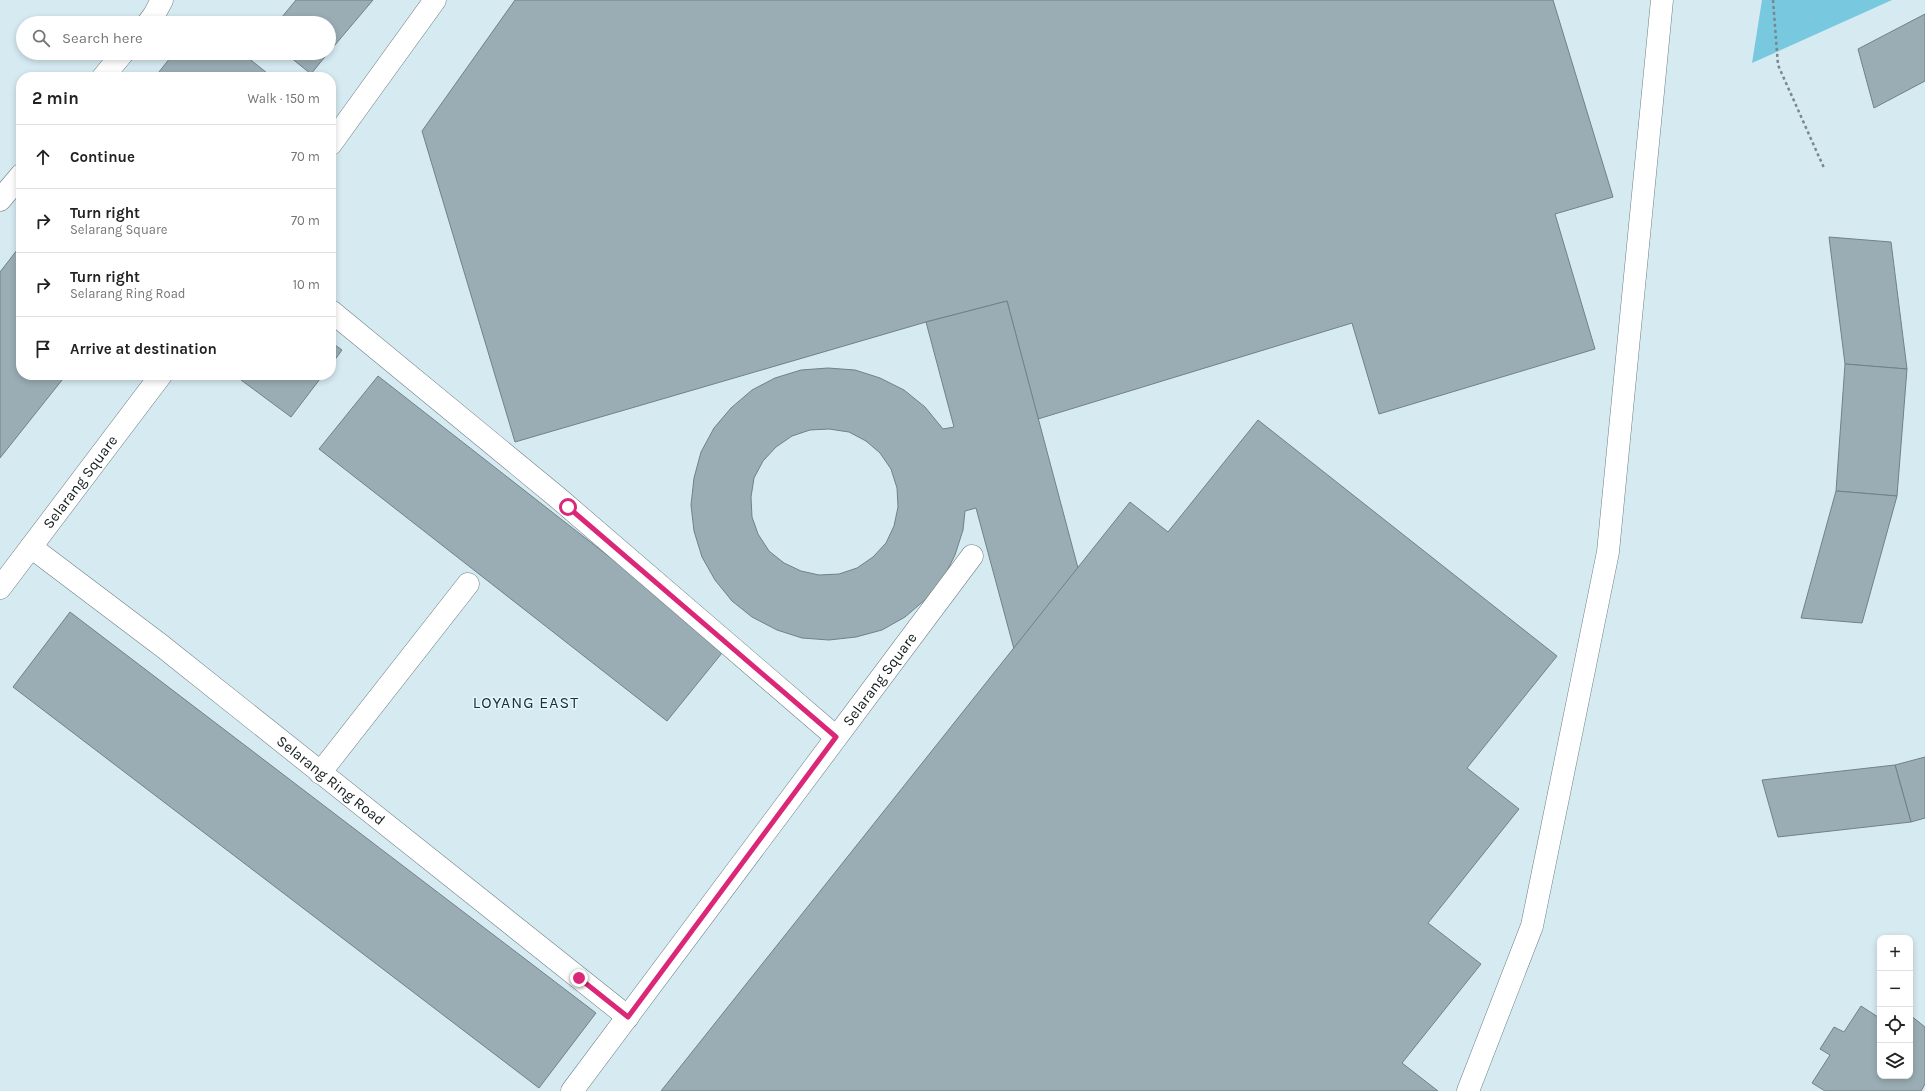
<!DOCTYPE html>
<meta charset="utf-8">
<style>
:root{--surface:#fff;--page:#f6f6f6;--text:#222;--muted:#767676;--line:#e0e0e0}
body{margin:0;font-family:Karla,sans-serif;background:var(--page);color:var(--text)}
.controls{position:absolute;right:12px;bottom:12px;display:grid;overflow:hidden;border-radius:8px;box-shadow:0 2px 6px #0003}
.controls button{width:36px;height:36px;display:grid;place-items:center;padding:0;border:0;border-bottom:1px solid var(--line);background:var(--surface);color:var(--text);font:20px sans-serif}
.stop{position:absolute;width:12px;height:12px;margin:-9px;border:3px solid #db2777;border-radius:50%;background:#fff}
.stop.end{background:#db2777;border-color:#fff;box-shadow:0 1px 4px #0008}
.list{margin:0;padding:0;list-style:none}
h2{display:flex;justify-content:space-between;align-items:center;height:52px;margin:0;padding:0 16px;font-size:17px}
h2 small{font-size:13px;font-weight:400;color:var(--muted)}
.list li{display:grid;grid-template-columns:26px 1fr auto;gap:12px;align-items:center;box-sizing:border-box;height:64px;padding:0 16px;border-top:1px solid var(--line)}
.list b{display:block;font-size:15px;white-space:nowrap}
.list p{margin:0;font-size:13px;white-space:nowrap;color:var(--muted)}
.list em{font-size:13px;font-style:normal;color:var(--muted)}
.icon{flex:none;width:22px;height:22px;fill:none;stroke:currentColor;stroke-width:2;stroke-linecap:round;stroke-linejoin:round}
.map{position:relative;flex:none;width:1925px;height:1091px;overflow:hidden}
.search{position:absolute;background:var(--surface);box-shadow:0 2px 6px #0003;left:16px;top:16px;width:320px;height:44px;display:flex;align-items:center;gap:10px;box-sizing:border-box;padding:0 14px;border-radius:22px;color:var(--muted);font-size:15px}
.panel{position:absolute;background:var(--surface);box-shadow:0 2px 6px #0003;left:16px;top:72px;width:320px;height:308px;border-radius:16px}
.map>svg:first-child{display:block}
</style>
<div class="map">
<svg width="1925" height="1091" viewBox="0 0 1925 1091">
<rect width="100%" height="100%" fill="#d6eaf1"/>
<polygon fill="#78c8e0" points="1762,0 1892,0 1752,63"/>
<g fill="#9aadb4" stroke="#708288" fill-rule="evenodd">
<polygon points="296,0 373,0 329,52 329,23 277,23"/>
<polygon points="515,0 1553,0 1613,197 1555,214 1595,349 1379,414 1352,323 1038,419 1007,301 926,322 515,442 422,131"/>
<polygon points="1925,14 1925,81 1874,108 1858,49"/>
<polygon points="174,53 242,53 272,77 155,77"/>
<polygon points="285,53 328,53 311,74"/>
<polygon points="1829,237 1891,242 1907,369 1845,364"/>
<polygon points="21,245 21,375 66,375 0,458 0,272"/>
<path d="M1007 301 1078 568 1014 649 976 508 965 511 963 530 955 555 943 579 926 599 905 617 882 630 856 637 829 640 802 638 777 630 752 617 732 601 715 580 702 557 694 531 691 505 694 478 701 452 714 428 731 408 752 390 775 378 801 370 828 368 855 370 880 378 904 390 925 407 943 429 954 427 926 322ZM829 429 849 432 866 441 880 453 891 469 897 488 898 507 894 526 886 543 873 557 857 568 839 574 819 575 801 571 784 563 769 551 758 534 752 517 751 497 754 478 763 461 776 447 792 436 810 430Z"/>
<polygon points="331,342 342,350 331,365"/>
<polygon points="1845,364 1907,369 1897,496 1836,491"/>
<polygon points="245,375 323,375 291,417 241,380"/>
<polygon points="378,376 726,648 667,721 319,449"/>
<polygon points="1258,420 1557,656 1467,768 1519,809 1428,923 1481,964 1402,1063 1438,1091 661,1091 1130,502 1168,532"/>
<polygon points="1836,491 1897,496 1862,623 1801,618"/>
<polygon points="70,612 596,1013 539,1088 13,687"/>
<polygon points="1925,757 1925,818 1911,822 1895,765"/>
<polygon points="1895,765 1911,822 1778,837 1762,780"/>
<polygon points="1861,1006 1878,1017 1880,1013 1880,1076 1910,1076 1910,1015 1925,1027 1925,1084 1921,1091 1825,1091 1812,1083 1830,1055 1820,1049 1834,1027 1844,1032"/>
</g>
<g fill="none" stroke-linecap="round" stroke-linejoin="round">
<g stroke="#6d7f85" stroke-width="23">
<g id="minor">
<polyline points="148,23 154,15 162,0"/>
<polyline points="103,77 123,53"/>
<polyline points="331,144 435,0"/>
<polyline points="0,200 21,175"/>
<polyline points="331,311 557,497 836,737"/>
<path id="s1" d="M31 547 162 646 628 1017"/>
<path id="s2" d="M0 588 161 375"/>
<polyline points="320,773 468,584"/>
<path id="s3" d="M572 1091 972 556"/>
<polyline points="1468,1091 1532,926 1608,552 1662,0"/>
</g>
</g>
<polyline stroke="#7a878c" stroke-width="2.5" stroke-dasharray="3 3" stroke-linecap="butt" points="1773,0 1778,65 1824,168"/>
<use href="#minor" stroke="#fff" stroke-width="22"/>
</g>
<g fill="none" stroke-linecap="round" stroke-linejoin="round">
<polyline stroke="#db2777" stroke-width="5" points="568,507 836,737 628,1017 579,978"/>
</g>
<g text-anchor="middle" stroke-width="3" stroke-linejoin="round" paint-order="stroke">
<g font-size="15" fill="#131a1c" stroke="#e3f7fe">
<text dy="5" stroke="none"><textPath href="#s2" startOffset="133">Selarang Square</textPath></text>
<text dy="5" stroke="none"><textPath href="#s3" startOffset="514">Selarang Square</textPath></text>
<text dy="5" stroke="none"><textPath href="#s1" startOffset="380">Selarang Ring Road</textPath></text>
</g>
<g font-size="16" letter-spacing="1" fill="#203136" stroke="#e3f7fe">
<text x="526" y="708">LOYANG EAST</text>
</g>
</g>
</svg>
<div class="controls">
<button>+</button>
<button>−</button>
<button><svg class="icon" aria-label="locate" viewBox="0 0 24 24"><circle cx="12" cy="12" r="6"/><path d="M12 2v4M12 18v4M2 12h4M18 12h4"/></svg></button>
<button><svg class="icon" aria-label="layers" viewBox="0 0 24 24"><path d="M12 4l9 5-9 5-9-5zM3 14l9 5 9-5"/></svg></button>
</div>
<div class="stop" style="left:568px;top:507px"></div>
<div class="stop end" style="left:579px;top:978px"></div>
<div class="search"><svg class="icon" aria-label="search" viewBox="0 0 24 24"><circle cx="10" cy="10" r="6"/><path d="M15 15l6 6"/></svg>Search here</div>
<section class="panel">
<h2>2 min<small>Walk · 150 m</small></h2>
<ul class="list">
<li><svg class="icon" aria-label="ahead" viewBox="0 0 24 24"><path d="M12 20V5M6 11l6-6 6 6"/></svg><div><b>Continue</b></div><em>70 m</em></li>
<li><svg class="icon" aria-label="right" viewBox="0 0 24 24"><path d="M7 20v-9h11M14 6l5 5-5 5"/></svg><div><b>Turn right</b><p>Selarang Square</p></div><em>70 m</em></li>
<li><svg class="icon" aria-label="right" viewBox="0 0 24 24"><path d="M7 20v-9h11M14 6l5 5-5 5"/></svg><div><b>Turn right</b><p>Selarang Ring Road</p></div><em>10 m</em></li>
<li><svg class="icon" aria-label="arrive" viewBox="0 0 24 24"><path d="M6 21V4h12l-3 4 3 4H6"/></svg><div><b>Arrive at destination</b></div></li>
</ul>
</section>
</div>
